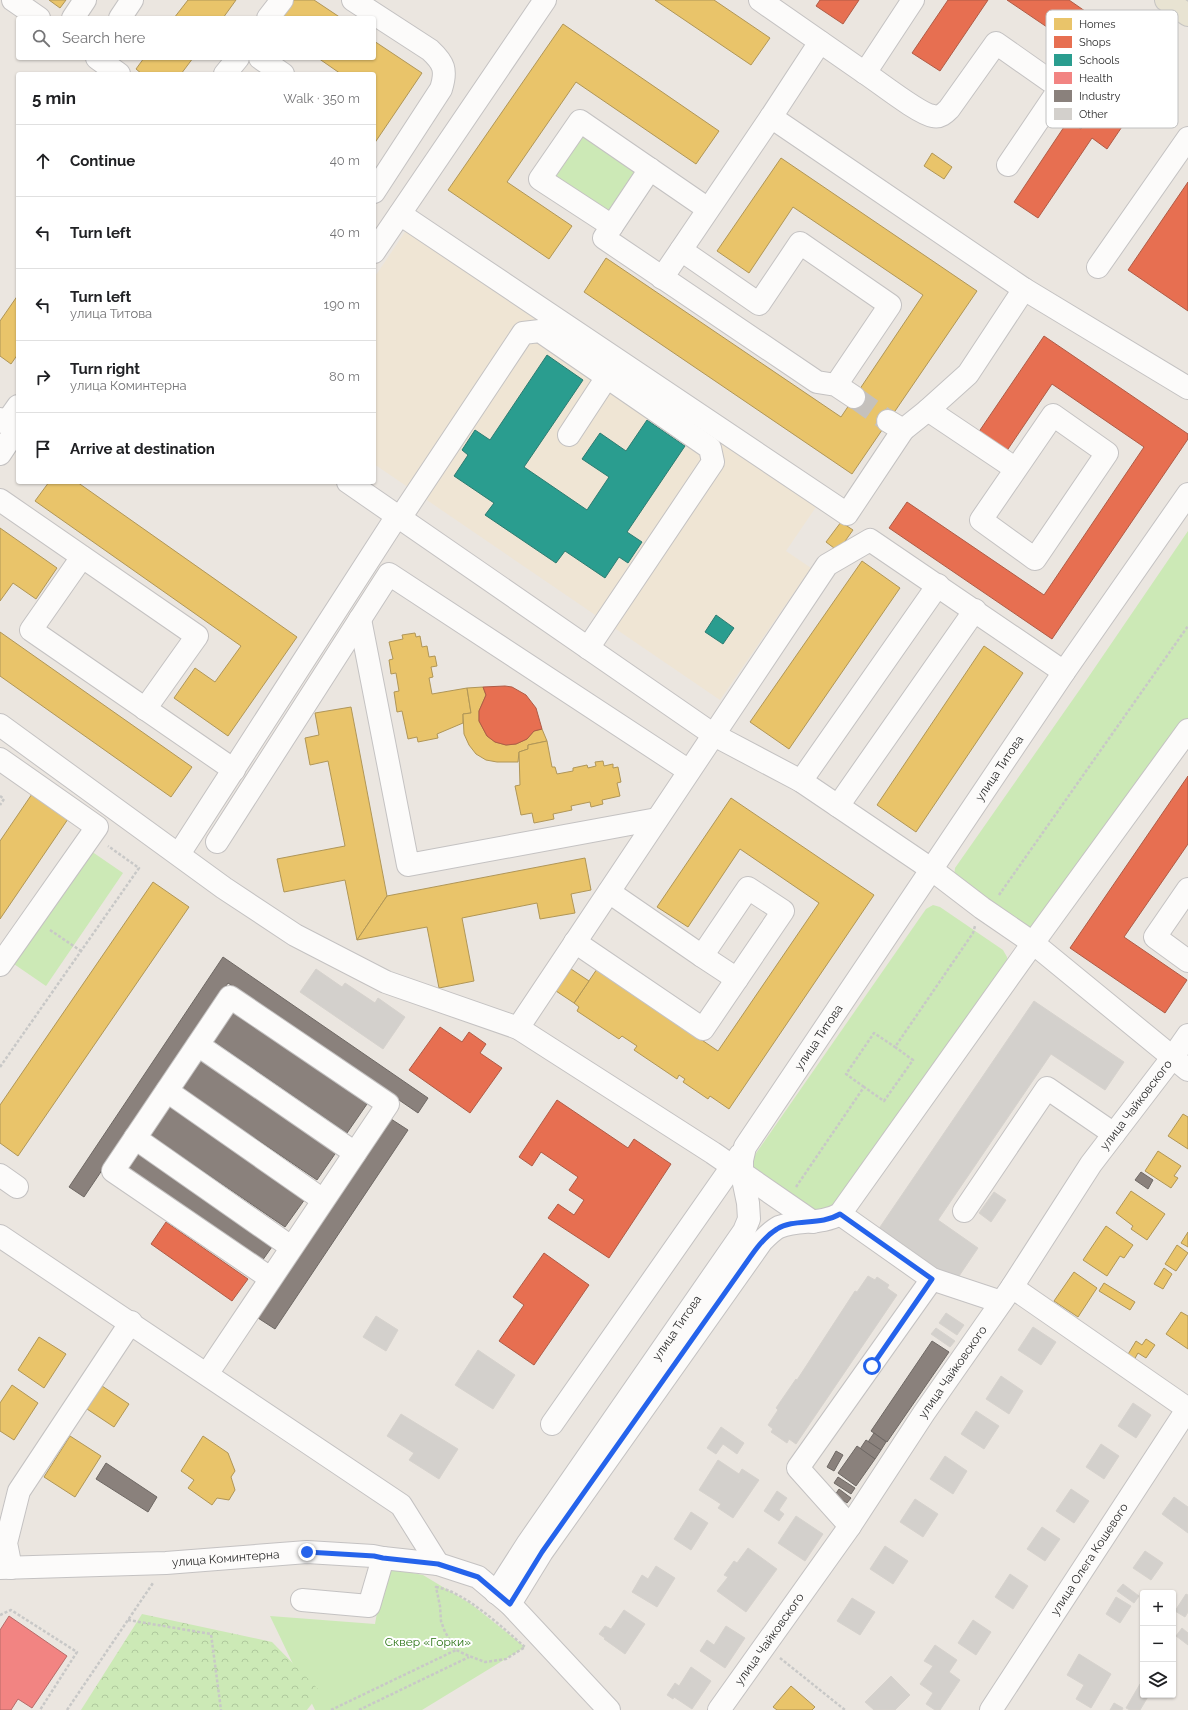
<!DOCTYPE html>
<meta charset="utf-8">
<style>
:root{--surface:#fff;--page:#f6f6f6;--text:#202124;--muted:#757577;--line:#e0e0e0}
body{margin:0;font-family:Raleway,sans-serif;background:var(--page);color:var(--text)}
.controls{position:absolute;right:12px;bottom:12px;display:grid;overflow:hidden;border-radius:4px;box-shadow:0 1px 3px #0004}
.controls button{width:36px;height:36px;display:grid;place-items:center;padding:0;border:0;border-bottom:1px solid var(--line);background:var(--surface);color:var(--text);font:20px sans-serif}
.stop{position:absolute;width:12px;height:12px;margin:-9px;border:3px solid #2563eb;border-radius:50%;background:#fff}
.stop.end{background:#2563eb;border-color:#fff;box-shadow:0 1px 4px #0008}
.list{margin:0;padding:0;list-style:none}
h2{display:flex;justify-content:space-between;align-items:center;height:52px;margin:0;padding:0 16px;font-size:17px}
h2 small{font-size:13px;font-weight:400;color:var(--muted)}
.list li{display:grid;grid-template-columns:26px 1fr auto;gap:12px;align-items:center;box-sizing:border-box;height:72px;padding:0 16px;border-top:1px solid var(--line)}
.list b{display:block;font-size:15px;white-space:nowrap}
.list p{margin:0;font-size:13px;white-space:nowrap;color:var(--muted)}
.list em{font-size:13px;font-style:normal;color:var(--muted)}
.icon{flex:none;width:22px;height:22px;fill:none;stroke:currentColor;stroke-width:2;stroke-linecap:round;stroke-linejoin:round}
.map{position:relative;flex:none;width:1188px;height:1710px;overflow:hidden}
.search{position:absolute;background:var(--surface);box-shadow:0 1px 3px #0004;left:16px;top:16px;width:360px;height:44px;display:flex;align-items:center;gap:10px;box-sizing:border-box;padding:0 14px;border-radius:4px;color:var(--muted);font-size:15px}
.panel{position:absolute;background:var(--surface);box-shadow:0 1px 3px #0004;left:16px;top:72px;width:360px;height:412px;border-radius:4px}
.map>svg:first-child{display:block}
</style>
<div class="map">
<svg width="1188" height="1710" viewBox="0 0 1188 1710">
<defs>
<pattern id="forest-crowns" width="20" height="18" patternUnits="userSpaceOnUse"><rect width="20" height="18" fill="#cce9b6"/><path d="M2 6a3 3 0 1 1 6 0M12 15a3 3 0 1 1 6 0" fill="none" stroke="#afc89d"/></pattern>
</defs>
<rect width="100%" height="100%" fill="#ebe6e0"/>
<polygon fill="#efe5d4" points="407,229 816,507 786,551 811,568 720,700 374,464 374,278"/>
<g fill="#cce9b6">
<polygon points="581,128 644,171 611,220 546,177"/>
<polygon points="1188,531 1188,718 1043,927 1030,930 954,876 955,868 1083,685"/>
<polygon points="88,849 123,873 46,986 11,962"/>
<polygon points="933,905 940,907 1003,950 1007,957 1007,969 830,1210 815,1214 753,1180 752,1159 926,909"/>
<polygon points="385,1568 423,1575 471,1604 525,1647 422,1710 315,1710 270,1616 375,1624"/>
</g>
<polygon fill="url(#forest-crowns)" points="142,1614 272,1642 321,1692 307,1710 81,1710"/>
<g fill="#e9c46a" stroke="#b09657">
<polygon points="49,0 66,0 60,8"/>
<polygon points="188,0 236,0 223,18 174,18"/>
<polygon points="293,0 314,0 341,18 281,18"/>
<polygon points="655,0 714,0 770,38 751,65"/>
<polygon points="563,24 719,131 696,164 576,82 507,182 572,226 549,259 448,190"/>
<polygon points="374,41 422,73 374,144 374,74 341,74 318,58 374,58"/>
<polygon points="144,58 193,58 181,74 142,74 136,69"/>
<polygon points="932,153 952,167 944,179 924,166"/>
<polygon points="781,158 977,291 852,474 584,292 606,258 841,417 923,295 793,207 749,273 717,251"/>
<polygon points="18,295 18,354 11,364 0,356 0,321"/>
<polygon points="49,482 77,482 297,637 228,736 174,698 195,668 215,682 241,646 35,501"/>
<polygon points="841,522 853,530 838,551 826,542"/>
<polygon points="0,528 57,568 36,599 13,583 0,601"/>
<polygon points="862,561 900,588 789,749 750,722"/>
<polygon points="0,632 192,767 171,797 0,676"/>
<polygon points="415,633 416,637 420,636 422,647 427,646 429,657 435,656 437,666 431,667 433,677 429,678 432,694 467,688 471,713 463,714 463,723 437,734 438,738 418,742 417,737 408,739 402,711 397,712 394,692 399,691 396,673 391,674 389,660 393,659 389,642 403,639 402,635"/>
<polygon points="984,646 1023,673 916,832 877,805"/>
<polygon points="483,687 486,695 479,711 479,721 487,736 495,742 506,745 516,744 527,739 534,731 542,729 547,741 528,745 528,749 519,752 518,762 497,762 486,760 476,754 469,745 464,734 463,714 471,713 467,688"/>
<polygon points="351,707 387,896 357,940 345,880 284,892 277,859 345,846 328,761 310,765 305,738 319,735 315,713"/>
<polygon points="547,741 552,767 555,767 557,774 573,771 573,768 587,765 588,768 596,766 595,762 603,761 604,766 613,764 613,768 618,767 621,782 617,783 620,796 602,800 603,804 591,807 590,802 571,806 572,810 553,814 554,819 534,823 532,813 521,815 515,786 520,785 519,752 528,749 528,745"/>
<polygon points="32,794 68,819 0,919 0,841"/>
<polygon points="731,798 874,895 729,1109 710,1096 708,1099 683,1082 685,1079 679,1075 677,1079 634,1050 637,1046 622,1036 619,1039 577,1011 579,1007 574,1003 597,969 718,1051 819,903 740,849 688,927 657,907"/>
<polygon points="585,858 591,890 571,894 575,913 540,919 537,903 462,918 474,981 439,988 427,927 357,940 387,896"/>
<polygon points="153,882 189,907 18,1156 0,1143 0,1105"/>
<polygon points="571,969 589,981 574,1003 556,991"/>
<polygon points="1183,1114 1188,1117 1188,1149 1168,1136"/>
<polygon points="1158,1151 1181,1166 1174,1176 1178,1178 1171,1188 1145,1171"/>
<polygon points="1131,1191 1165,1214 1147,1240 1131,1229 1133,1226 1116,1213"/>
<polygon points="1106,1226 1133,1245 1124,1258 1120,1256 1107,1276 1083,1260"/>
<polygon points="1188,1232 1188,1247 1181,1243"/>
<polygon points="1177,1245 1188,1253 1176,1271 1165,1264"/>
<polygon points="1164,1268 1172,1274 1163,1289 1154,1284"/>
<polygon points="1074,1272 1097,1288 1078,1317 1054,1301"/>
<polygon points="1104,1283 1135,1302 1130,1310 1099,1291"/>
<polygon points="1181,1312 1188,1316 1188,1349 1166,1334"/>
<polygon points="39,1337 66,1354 44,1388 18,1370"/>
<polygon points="1146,1339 1155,1345 1146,1358 1138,1353 1134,1360 1127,1356 1136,1341 1142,1345"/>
<polygon points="12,1385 38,1403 14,1440 0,1431 0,1403"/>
<polygon points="102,1386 129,1404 114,1427 87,1409"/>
<polygon points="70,1436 101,1456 75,1497 44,1477"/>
<polygon points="203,1436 228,1453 235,1471 231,1477 235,1490 229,1500 217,1498 212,1505 188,1488 194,1480 181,1471"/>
<polygon points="791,1686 815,1707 812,1710 777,1710 773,1707"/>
</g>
<g fill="#e76f51" stroke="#af5b46">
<polygon points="820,0 859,0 843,24 816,6"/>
<polygon points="948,0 988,0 940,71 912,53"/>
<polygon points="1007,0 1069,0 1095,18 1087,29 1124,54 1106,81 1138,103 1107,149 1092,138 1038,218 1014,202 1068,121 1081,129 1109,88 1065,59 1075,46"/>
<polygon points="1188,182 1188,311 1128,270"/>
<polygon points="1044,336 1188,434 1188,439 1052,639 889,528 907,502 1044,595 1144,447 1052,384 1004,455 976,436"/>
<polygon points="505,686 512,687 526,695 536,708 542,729 534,731 527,739 516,744 506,745 495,742 487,736 479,721 479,711 486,695 483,687"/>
<polygon points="1188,776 1188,844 1124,937 1187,980 1165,1013 1070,948"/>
<polygon points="440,1027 462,1042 469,1032 486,1044 480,1053 502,1068 470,1113 409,1070"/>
<polygon points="557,1100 628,1148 634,1139 671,1164 609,1258 548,1218 558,1204 574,1215 584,1200 569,1190 578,1177 541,1152 532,1166 519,1157"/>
<polygon points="166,1222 248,1279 232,1301 151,1244"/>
<polygon points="544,1253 589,1285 534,1365 499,1341 524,1305 513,1297"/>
</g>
<g fill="#2a9d8f" stroke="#2b7b71">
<polygon points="547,355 583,380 524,467 587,510 609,477 582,459 600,433 626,451 647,420 685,446 627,532 642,542 628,563 619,557 605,578 565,551 556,563 485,515 494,503 454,476 468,455 462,450 475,430 490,440"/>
<polygon points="716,615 734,628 723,644 705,632"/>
</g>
<polygon fill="#f28482" stroke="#b76a68" points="9,1616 67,1656 32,1708 18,1699 11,1710 0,1710 0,1630"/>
<g fill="#8a817c" stroke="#6e6864">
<polygon points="223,957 428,1098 418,1113 228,983 84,1197 69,1187"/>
<polygon points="226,1007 367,1104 347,1133 206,1036"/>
<polygon points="195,1055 337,1151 317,1180 175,1084"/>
<polygon points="163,1102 305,1199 285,1227 144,1131"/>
<polygon points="391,1119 408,1130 275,1329 258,1318"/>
<polygon points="133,1148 274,1244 262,1261 122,1165"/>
<polygon points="1141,1172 1153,1180 1148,1189 1135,1180"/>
<polygon points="932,1341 949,1352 887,1442 871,1431"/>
<polygon points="874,1433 886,1442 881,1450 868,1442"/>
<polygon points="866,1440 881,1450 875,1459 860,1449"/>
<polygon points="857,1446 875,1459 856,1486 838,1473"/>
<polygon points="836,1451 843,1455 834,1471 827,1467"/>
<polygon points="106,1463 157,1497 148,1512 96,1479"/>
<polygon points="838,1477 855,1488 851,1494 834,1483"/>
<polygon points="839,1489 851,1498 847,1503 835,1495"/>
</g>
<g fill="#d3d0cc" stroke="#d6d2cd">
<polygon points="316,969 342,987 345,983 375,1003 378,998 405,1017 383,1049 300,992"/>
<polygon points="1034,1001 1124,1062 1105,1090 1051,1054 938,1220 978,1248 955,1282 878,1230"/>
<polygon points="994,1192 1006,1200 991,1222 979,1213"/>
<polygon points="868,1276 875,1280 877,1277 889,1285 887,1288 897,1295 796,1444 789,1439 787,1443 771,1432 773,1429 768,1425 778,1410 776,1408 796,1379 797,1380 855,1291 857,1292"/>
<polygon points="946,1313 964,1325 957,1335 939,1323"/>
<polygon points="376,1316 398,1330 386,1351 363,1337"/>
<polygon points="1033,1327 1056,1342 1041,1365 1018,1350"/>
<polygon points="936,1328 955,1341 950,1347 931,1334"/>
<polygon points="478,1350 515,1375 493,1409 455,1385"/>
<polygon points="1001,1376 1023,1391 1009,1414 986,1399"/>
<polygon points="1133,1403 1151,1415 1136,1438 1118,1426"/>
<polygon points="976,1411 999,1426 984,1449 961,1434"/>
<polygon points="401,1414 458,1449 439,1479 409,1460 414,1453 387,1436"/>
<polygon points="721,1427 744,1443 737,1454 723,1444 716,1454 707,1448"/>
<polygon points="1101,1444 1119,1456 1104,1479 1086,1467"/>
<polygon points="945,1456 967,1471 953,1494 930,1479"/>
<polygon points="718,1460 739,1474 742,1469 759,1480 733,1518 718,1508 721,1504 699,1490"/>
<polygon points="1071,1489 1089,1501 1074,1523 1056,1511"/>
<polygon points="777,1491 787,1498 779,1510 784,1514 779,1521 764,1511"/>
<polygon points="1174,1497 1188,1507 1188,1533 1162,1514"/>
<polygon points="915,1499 938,1514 923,1537 900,1522"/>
<polygon points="691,1512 708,1523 691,1550 674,1539"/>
<polygon points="796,1516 823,1534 805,1561 778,1543"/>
<polygon points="1042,1527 1060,1539 1045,1561 1027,1549"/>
<polygon points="885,1546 908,1561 893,1584 870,1569"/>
<polygon points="748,1548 777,1569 746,1612 717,1591 728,1577 724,1575 734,1561 737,1563"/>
<polygon points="1145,1551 1163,1563 1151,1580 1133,1568"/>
<polygon points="656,1566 675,1578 657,1607 632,1592 642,1575 648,1579"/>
<polygon points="1010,1574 1028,1586 1013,1609 995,1597"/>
<polygon points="1123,1584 1139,1596 1134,1603 1117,1591"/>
<polygon points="1186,1594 1188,1595 1188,1612 1185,1617 1175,1611"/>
<polygon points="1116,1597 1131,1606 1120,1623 1106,1614"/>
<polygon points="852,1598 875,1612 860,1635 837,1621"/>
<polygon points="624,1610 645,1624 625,1654 604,1639 605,1638 599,1634 605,1626 611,1629"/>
<polygon points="973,1620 991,1632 976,1655 958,1643"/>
<polygon points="726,1626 745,1638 725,1668 700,1651 707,1640 714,1645"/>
<polygon points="1182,1628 1188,1633 1188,1645 1176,1636"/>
<polygon points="935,1645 957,1660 949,1672 960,1680 940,1710 935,1710 926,1704 933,1693 920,1684 933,1666 924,1661"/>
<polygon points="1079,1654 1111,1674 1091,1708 1076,1699 1084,1685 1067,1675"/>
<polygon points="691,1667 711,1681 692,1709 674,1697 673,1699 667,1695 675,1683 679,1686"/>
<polygon points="891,1676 910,1695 895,1710 874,1710 865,1702"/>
<polygon points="1140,1684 1143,1685 1143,1695 1149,1695 1140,1710 1130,1710 1126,1708"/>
<polygon points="1114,1703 1123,1708 1122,1710 1110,1710"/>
</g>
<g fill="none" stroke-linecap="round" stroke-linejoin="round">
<polyline stroke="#c5c1bc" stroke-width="22" stroke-dasharray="22 11" stroke-linecap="butt" points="854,397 888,421"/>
<g stroke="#c4c2c2" stroke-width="24">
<g id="minor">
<polyline points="13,0 39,18"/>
<path d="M353 0 430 50C444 63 447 70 441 89L374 192"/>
<polyline points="760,0 865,73"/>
<path d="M913 0 865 73C879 82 919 114 933 116 940 118 945 113 949 109L996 43 1060 88 1008 165"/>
<polyline points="73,18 85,0"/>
<polyline points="120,18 132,0"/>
<polyline points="268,18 282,0"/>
<polyline points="97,58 119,74"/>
<polyline points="260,58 283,74"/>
<polyline points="225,74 238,58"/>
<polyline points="771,117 1024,289 1188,388"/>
<polyline points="650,169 604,238 817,382 836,385 854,397"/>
<polyline points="400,214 847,514 903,430"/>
<polyline points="612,226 540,179 580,121 708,209"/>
<polyline points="681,250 759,304 800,243 890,305 836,385"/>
<polyline points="374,252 545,0"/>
<polyline points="1098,267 1188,138"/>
<polyline points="662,278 771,117 820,42"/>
<polyline points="0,419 16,430 0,454"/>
<polyline points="888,421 903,430 928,410"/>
<polyline points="6,423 18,406"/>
<polyline points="569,435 607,377"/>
<polyline points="1016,469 981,520 1035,559 1107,453 1053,415 1016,469 928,410 968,374 1024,289"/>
<polyline points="348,482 714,735 801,781 931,869 982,908 1033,943 1188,1070"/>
<polyline points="0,500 197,636 145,709"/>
<polyline points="400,518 523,333 540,331 710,448 713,462 588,648"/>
<polyline points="82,557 31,630 234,770"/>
<polyline points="360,619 408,865 657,819"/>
<polyline points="0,725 224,888 295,935 386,982 518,1028 713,1153 813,1222"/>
<polyline points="0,759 97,827 0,965"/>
<polyline points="801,781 938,585"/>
<polyline points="838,806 975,610"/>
<polyline points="217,842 389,574 689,771"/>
<polyline points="179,854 397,516"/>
<polyline points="1188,889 1155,937 1188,961"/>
<polyline points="575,942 703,1029 783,911 748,888 702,956 609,892"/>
<polyline points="702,956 737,979"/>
<polyline points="518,1028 827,565 870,540 1064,672"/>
<polyline points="198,1045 355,1153"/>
<polyline points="167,1091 323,1200"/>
<polyline points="135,1138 291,1247"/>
<polyline points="0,1175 17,1187"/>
<polyline points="964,1211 1047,1088 1114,1134"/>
<polyline points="840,1214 932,1279 1001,1302"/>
<polyline points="0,1236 401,1505 438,1564"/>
<polyline points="1012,1287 1188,1409"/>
<polyline points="207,1374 388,1104 230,997 113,1171 270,1278"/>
<polyline points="552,1424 740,1155"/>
<polyline points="850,1526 798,1468 932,1279"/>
<path id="s1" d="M0 1568 166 1563 307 1552 373 1556 383 1558 438 1564 478 1577 510 1604 609 1710"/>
<polyline points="11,1568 6,1543 19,1491 131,1322"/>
<path id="s2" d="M496 1593 528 1543 744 1231 749 1219 748 1203 742 1174V1160L745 1147 1064 672 1188 494"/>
<polyline points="302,1600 369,1606 383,1558"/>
<path d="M510 1604 542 1552 762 1241C767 1236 773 1230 779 1227 799 1219 821 1225 840 1214L1033 943 1188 730"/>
<path id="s3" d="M719 1710 850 1526 924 1413 1012 1287 1091 1164 1172 1058 1188 1035"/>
<path id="s4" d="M991 1710 1188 1408"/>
</g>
</g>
<g stroke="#c6c4c2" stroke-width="24">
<polyline id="major" points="1166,0 1188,15"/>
</g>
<g stroke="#c8c8c7" stroke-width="2.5" stroke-dasharray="3 2" stroke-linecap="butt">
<polyline points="0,796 4,799 0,805"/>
<polyline points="999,895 1188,626"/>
<polyline points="50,930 81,951"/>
<polyline points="0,1067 139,868 108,846"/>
<polyline points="864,1087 846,1074 874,1033 895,1047"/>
<polyline points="796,1187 864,1087 884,1101 913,1060 895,1047 973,933 975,926"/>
<path d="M436 1587C464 1591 503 1628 525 1647L506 1659 485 1662 469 1656 456 1650 445 1632 441 1621 440 1606Z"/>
<polyline points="0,1615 11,1610 77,1652 40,1710"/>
<polyline points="128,1620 211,1634 221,1710"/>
<polyline points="780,1658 845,1710"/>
<polyline points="67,1710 153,1583"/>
<polyline points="331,1710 456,1650"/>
<polyline points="359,1710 469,1657"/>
</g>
<use href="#minor" stroke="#fcfbfa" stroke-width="22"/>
<use href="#major" stroke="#e8e3d2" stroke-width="22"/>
</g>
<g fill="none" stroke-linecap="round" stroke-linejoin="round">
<path stroke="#2563eb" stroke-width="5" d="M307 1552 374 1556 383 1558 438 1564 478 1577 510 1604 542 1552 746 1263C755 1250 764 1237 777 1229 794 1218 820 1226 840 1214L932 1279 872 1366"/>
</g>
<g text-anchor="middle" stroke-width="4" stroke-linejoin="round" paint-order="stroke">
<g font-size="12" fill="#2c2c2c" stroke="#fff">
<text dy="4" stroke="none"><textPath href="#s2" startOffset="981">улица Титова</textPath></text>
<text dy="4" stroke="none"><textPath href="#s2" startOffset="657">улица Титова</textPath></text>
<text dy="4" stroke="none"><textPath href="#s3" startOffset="735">улица Чайковского</textPath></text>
<text dy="4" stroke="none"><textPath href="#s2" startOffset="321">улица Титова</textPath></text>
<text dy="4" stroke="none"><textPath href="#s3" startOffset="411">улица Чайковского</textPath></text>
<text dy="4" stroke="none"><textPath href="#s1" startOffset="226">улица Коминтерна</textPath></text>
<text dy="4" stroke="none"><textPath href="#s4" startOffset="180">улица Олега Кошевого</textPath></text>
<text dy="4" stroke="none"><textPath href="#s3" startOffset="87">улица Чайковского</textPath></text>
</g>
<g font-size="12" fill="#287212" stroke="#fff">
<text x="428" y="1646">Сквер «Горки»</text>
</g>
</g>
<rect x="1046" y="10" width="132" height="118" rx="6" fill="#fff" stroke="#c0c0c0" stroke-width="1"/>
<rect x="1054" y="18" width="18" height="12" fill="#e9c46a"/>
<rect x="1054" y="36" width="18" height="12" fill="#e76f51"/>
<rect x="1054" y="54" width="18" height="12" fill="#2a9d8f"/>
<rect x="1054" y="72" width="18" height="12" fill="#f28482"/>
<rect x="1054" y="90" width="18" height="12" fill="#8a817c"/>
<rect x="1054" y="108" width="18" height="12" fill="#d3d0cc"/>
<g font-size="11" fill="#2c2c2c">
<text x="1079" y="28">Homes</text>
<text x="1079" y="46">Shops</text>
<text x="1079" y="64">Schools</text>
<text x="1079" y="82">Health</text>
<text x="1079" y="100">Industry</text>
<text x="1079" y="118">Other</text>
</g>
</svg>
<div class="controls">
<button>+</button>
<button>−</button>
<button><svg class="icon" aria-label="layers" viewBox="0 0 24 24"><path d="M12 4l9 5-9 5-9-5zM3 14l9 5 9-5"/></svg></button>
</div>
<div class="stop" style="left:872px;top:1366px"></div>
<div class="stop end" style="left:307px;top:1552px"></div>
<div class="search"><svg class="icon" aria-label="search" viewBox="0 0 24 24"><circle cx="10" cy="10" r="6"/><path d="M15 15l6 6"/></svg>Search here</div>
<section class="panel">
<h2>5 min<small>Walk · 350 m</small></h2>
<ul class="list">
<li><svg class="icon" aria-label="ahead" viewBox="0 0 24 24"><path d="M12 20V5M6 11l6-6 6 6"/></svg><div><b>Continue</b></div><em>40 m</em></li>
<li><svg class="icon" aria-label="left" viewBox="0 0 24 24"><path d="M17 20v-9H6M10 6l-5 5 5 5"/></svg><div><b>Turn left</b></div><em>40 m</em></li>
<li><svg class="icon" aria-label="left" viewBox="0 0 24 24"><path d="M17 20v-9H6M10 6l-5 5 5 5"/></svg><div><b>Turn left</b><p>улица Титова</p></div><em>190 m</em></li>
<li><svg class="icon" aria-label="right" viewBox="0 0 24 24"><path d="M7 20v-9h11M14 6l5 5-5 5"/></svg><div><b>Turn right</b><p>улица Коминтерна</p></div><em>80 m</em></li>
<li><svg class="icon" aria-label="arrive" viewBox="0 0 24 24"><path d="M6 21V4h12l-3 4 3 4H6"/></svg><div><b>Arrive at destination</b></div></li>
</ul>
</section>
</div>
